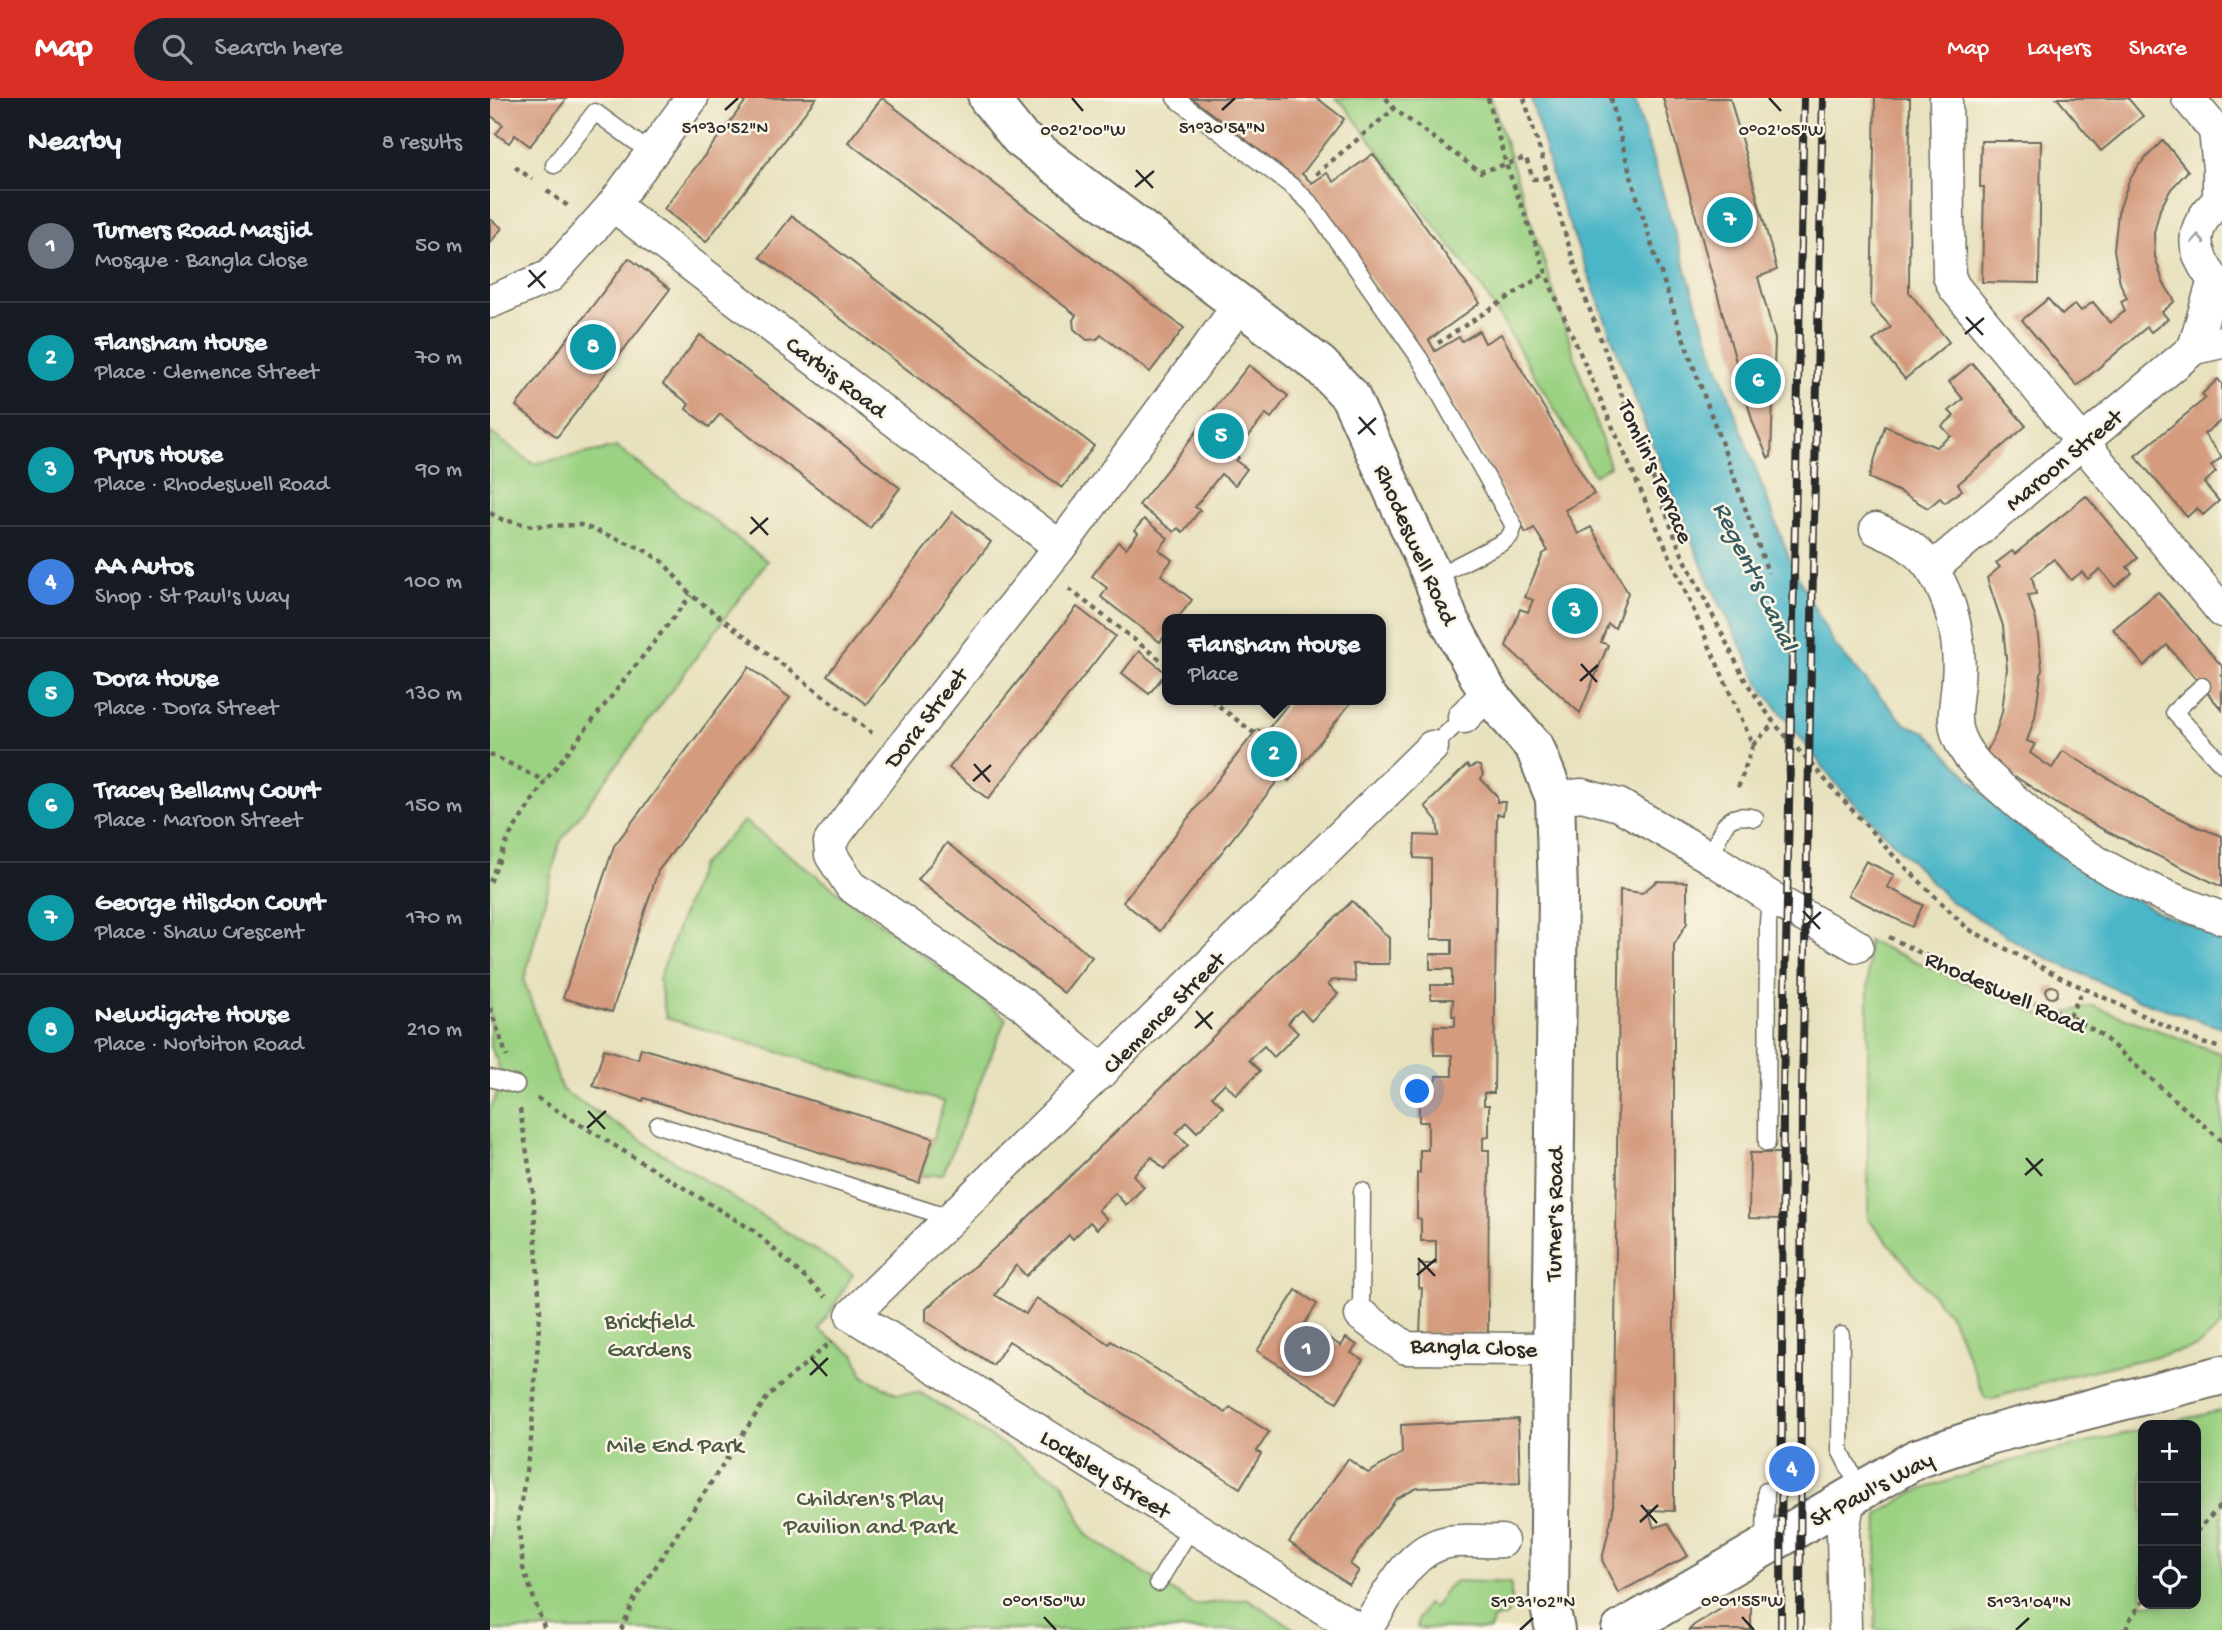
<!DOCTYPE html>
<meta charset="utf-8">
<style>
:root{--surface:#171b24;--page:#20242c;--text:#f1f3f6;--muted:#9ea1a6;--line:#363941;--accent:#d93025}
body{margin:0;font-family:"Gochi Hand",sans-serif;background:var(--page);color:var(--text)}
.controls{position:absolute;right:21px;bottom:21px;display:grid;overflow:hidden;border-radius:14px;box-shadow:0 4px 18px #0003}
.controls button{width:63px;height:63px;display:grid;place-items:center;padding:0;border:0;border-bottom:2px solid var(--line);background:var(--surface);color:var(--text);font:35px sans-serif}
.you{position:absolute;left:928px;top:994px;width:24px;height:24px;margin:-18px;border:5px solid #fff;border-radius:50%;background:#1a73e8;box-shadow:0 0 0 10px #1a73e833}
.badge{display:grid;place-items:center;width:46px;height:46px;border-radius:50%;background:var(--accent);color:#fff;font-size:23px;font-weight:700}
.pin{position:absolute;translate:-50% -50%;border:4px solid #fff;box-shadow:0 2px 7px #0006}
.popup{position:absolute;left:672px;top:516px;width:224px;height:91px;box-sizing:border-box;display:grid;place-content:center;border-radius:14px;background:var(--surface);filter:drop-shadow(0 2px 5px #0005);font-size:23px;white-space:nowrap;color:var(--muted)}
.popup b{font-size:26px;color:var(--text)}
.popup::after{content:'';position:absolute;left:50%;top:100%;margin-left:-14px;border:14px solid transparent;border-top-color:var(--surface)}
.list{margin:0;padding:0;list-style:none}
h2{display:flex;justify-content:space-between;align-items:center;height:91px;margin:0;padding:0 28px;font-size:30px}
h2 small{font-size:23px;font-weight:400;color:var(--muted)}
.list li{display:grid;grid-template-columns:46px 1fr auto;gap:21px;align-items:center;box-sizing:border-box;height:112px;padding:0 28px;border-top:2px solid var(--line)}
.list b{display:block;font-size:26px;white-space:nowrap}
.list p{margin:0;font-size:23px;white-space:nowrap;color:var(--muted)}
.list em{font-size:23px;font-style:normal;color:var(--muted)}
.icon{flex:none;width:38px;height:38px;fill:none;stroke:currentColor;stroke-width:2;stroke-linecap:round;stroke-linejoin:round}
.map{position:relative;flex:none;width:1732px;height:1532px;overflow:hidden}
header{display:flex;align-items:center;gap:42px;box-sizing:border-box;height:98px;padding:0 35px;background:var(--accent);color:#fff}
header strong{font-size:33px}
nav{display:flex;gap:38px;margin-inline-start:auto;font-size:24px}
.search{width:490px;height:63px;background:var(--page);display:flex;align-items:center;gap:18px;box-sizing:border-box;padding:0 24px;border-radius:38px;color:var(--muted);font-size:26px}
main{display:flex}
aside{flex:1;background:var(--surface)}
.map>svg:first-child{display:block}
</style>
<header>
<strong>Map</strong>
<div class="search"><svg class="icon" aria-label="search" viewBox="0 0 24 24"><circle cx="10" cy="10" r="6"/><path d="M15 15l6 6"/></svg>Search here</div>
<nav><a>Map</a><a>Layers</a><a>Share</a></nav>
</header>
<main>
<aside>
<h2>Nearby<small>8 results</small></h2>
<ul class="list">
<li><span class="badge" style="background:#6b7280">1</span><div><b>Turners Road Masjid</b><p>Mosque · Bangla Close</p></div><em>50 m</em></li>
<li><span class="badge" style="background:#0f9aa8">2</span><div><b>Flansham House</b><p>Place · Clemence Street</p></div><em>70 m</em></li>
<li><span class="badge" style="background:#0f9aa8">3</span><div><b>Pyrus House</b><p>Place · Rhodeswell Road</p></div><em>90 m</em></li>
<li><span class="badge" style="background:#3f7fe0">4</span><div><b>AA Autos</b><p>Shop · St Paul's Way</p></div><em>100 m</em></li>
<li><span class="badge" style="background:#0f9aa8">5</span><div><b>Dora House</b><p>Place · Dora Street</p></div><em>130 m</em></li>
<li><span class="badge" style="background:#0f9aa8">6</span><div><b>Tracey Bellamy Court</b><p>Place · Maroon Street</p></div><em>150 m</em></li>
<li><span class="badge" style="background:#0f9aa8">7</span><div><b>George Hilsdon Court</b><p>Place · Shaw Crescent</p></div><em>170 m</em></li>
<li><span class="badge" style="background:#0f9aa8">8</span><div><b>Newdigate House</b><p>Place · Norbiton Road</p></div><em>210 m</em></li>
</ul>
</aside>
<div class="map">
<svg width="1732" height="1532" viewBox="0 0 1732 1532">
<rect width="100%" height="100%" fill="#fcf5e5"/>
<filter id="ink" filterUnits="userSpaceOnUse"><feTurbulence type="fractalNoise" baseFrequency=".0143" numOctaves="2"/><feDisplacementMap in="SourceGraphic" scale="14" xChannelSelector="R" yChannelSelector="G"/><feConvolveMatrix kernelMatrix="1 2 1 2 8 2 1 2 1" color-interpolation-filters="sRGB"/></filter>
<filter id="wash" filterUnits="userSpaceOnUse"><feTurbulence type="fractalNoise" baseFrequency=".00686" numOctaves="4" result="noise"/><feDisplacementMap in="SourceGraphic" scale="28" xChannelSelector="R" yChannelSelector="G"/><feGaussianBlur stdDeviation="1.57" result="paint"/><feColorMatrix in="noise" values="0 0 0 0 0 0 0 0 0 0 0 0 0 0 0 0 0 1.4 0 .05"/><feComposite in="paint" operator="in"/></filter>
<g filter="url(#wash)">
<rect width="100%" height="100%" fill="#e7e1be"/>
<g fill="#9cd283" stroke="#647e57" stroke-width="2">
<polygon points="846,0 1001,0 1120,368 1104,377 993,191 854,7"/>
<path d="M0 334 43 366 127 349 277 463 70 744 34 883 72 992 363 1176 329 1232 365 1257 373 1278 407 1296 431 1295 573 1384 597 1437 704 1507 758 1501 806 1532H0V1010C12 990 14 970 0 950Z"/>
<polygon points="254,723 516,920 453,1076 431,1078 454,1004 176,920 169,881 210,768"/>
<polygon points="1378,843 1556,919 1603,908 1732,956 1732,1227 1707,1249 1574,1279 1501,1301 1495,1300 1462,1220 1378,1121"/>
<polygon points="1732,1312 1732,1532 1385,1532 1388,1417 1422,1395 1510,1366 1653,1331 1653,1506 1706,1506 1706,1327 1670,1327"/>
<polygon points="965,1483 1021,1485 1021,1511 1015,1520 1004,1520 1000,1532 927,1530 928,1521 937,1506 944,1510 956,1491"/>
</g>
<polygon fill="#4bb6c8" stroke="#3b707a" stroke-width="2" points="1041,0 1144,0 1208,211 1253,337 1303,470 1345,548 1415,626 1436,634 1506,708 1553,747 1671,816 1732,838 1732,930 1649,902 1540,852 1460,803 1349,689 1273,592 1217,480 1156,330 1065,88"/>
<g id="blocks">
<g fill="#d49b7f">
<polygon points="0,0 77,0 40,48 25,37 19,45 6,36 13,27 0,17"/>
<polygon points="258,0 326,0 216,144 174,111"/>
<polygon points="392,0 694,230 660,274 611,237 607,241 597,242 584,231 583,222 586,217 358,44"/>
<polygon points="701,0 827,0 854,21 812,76 822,85 837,75 844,84 883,56 990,205 939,242 945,253 969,239 972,243 989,233 995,245 1011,236 1104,396 1075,412 1088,436 1101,429 1138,495 1125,530 1118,526 1111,544 1118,547 1090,615 1016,548 1030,511 1038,514 1043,502 1035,499 1053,456 1058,453 1044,430 1036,435 935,258 823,100 808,82"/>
<polygon points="1173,0 1240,0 1287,172 1268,179 1285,241 1281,359 1278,360 1263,325"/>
<polygon points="1385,0 1420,0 1419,194 1459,244 1415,281 1383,243 1401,229 1381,207"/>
<polygon points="1567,0 1638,0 1653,18 1611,53"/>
<polygon points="1673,42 1698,73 1681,91 1670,111 1664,135 1665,159 1673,184 1685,203 1672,214 1678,221 1661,234 1657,229 1587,288 1532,222 1558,201 1572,217 1585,206 1591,213 1603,204 1620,225 1635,213 1631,203 1637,200 1630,185 1624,152 1628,115 1639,83 1649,67"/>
<polygon points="1491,43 1551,43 1549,185 1492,184 1494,89 1490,89"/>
<polygon points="302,118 604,348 572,390 270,159"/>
<polygon points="0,121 12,130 0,145"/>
<polygon points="139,160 180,191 67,339 26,308"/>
<polygon points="210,237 410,390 380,430 230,316 219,329 196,311 199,306 173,286"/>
<polygon points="1482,265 1536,328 1468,386 1472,392 1455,405 1450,400 1438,410 1410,394 1379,380 1395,328 1446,349 1461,338 1452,328 1464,318 1459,313 1473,301 1459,284"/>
<polygon points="759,267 798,298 781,320 776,316 745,356 749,360 746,363 757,371 745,387 731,376 705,409 710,412 693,434 688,430 684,434 649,407"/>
<polygon points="1728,281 1732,286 1732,322 1714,336 1732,359 1721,368 1726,374 1714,385 1729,403 1713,417 1707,410 1697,419 1645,358 1716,300 1712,296"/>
<polygon points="1596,398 1648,460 1637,469 1642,475 1625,489 1610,471 1598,481 1592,474 1581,482 1564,461 1542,479 1546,496 1538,497 1546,522 1552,570 1545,619 1537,643 1545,646 1540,655 1562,670 1573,653 1661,706 1708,729 1732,738 1732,789 1616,733 1570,708 1526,679 1522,683 1505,671 1509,665 1496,655 1506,634 1512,614 1517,571 1513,528 1497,480 1510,469 1506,465 1522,453 1525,456"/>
<polygon points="463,414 501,444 376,606 337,577"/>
<polygon points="654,421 678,440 669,452 682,462 671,477 702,502 687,521 677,521 677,534 670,544 611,499 617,490 602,478 628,444 636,450 648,435 645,432"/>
<polygon points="1668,494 1732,568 1732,612 1677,547 1654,568 1623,531"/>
<polygon points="587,509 625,538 498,701 459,670"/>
<polygon points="649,553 676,575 659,596 632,575"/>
<polygon points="259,569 300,600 168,773 122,914 73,900 124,748"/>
<polygon points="801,602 863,602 799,683 792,677 670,833 633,804 764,635 768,631 774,636"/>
<polygon points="977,667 979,670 986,667 990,668 993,677 991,681 1007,698 1007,704 1015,704 1013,717 1007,716 1004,995 994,995 994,1007 999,1007 999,1039 993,1040 993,1052 999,1052 998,1236 930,1236 932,1190 929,1190 929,1166 946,1166 946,1143 931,1143 931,1121 927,1120 927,1075 930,1075 930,1052 938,1052 938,1024 929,1024 929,995 945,994 946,978 962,978 962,957 944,957 944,928 965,928 965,918 962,918 963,901 941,901 941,887 962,887 962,871 940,871 940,856 962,856 962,841 941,841 941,761 924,760 925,737 949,738 947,723 935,708"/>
<polygon points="457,745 602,859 574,895 428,782"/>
<polygon points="1376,763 1404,777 1397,789 1433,807 1422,829 1358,797"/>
<polygon points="1167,783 1197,784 1197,825 1184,847 1184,1413 1158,1412 1164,1430 1178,1425 1198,1458 1128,1495 1112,1462 1123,1413 1130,792 1152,795"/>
<polygon points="862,803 899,840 899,866 863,866 866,884 843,882 838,886 848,896 821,923 811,912 803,919 798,925 808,935 784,959 774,948 759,962 770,973 746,997 735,985 722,998 733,1009 707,1034 697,1024 686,1035 698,1047 674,1071 662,1059 643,1077 654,1089 636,1107 625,1095 608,1112 617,1121 607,1131 600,1124 583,1141 579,1137 536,1178 526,1167 505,1197 536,1216 546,1200 619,1246 621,1243 736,1315 740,1309 779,1334 767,1353 771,1356 750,1390 519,1243 503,1267 436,1223 436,1211 526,1131"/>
<circle cx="1562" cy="894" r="6"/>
<polygon points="151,950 443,1040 429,1085 154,1000 153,1003 103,988 114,951 148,961"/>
<polygon points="1260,1055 1290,1055 1290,1121 1259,1120"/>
<polygon points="806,1192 827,1206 815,1225 851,1248 856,1240 867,1247 861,1255 873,1262 847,1304 767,1253"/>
<polygon points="1028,1321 1030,1385 927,1390 906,1401 860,1466 869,1473 859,1487 799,1444 858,1361 878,1375 912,1355 911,1327"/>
<polygon points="1246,1502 1261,1507 1261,1532 1199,1532 1204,1527"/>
</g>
</g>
</g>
<g filter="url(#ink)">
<use href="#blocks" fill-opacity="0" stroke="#6d6b5e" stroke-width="2"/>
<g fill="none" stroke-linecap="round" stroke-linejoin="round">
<g stroke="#6d6b5e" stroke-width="19">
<g id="service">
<polyline points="685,0 804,90 822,107 930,261 1024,428 1020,438 1013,444 943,480"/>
<polyline points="64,67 105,14 161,55"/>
<polyline points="1712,588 1684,614 1732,666"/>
<polyline points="942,649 974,619"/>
<path d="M1221 760C1231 736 1232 711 1265 720"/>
<polyline points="0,980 26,987"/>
<polyline points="168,1027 460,1120"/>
<polyline points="1277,1045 1278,825 1280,799"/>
<polyline points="871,1217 872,1093"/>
<polyline points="1351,1237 1350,1352 1364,1380 1359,1396"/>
<polyline points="1275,1447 1276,1393"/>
<polyline points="668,1485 702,1428"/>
</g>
</g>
<g stroke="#6d6b5e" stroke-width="35">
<g id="minor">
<polyline points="1456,0 1459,178 1464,189 1732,513"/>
<polyline points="1698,0 1725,32 1732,35"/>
<polyline points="1725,32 1729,71 1729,102"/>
<path d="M1732 100C1694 132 1702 157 1732 192"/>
<polyline points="123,107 570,449"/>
<polyline points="0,204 60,178 123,107 202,0"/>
<polyline points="1704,250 1724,182"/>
<path d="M1386 431C1397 436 1410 441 1419 448 1458 476 1472 537 1468 582 1467 602 1461 622 1469 640 1478 662 1496 677 1513 692 1533 710 1553 728 1574 743 1622 777 1678 801 1732 820"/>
<polyline points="1442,471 1704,250 1732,244"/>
<polyline points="974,619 998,595"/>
<polyline points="1065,700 1092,697 1129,707 1221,760 1280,799 1367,848"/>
<polyline points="613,973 534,907 361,788 341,757 340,744 399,666 570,449 750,206"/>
<polyline points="871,1217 916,1250 1062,1251"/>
<polyline points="869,1532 362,1217 942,649"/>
<path d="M875 1532C897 1501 917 1451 958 1444 975 1441 995 1444 1012 1443"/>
<polyline points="1355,1532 1353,1434 1359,1399"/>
</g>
</g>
<g stroke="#6d6b5e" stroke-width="42">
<polyline id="tertiary" points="498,0 530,40 830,267 860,298 939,471 959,522 998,595 1045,650 1065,700 1068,796 1059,1504 1065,1532"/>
</g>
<g stroke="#6d6b5e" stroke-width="42">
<polyline id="secondary" points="1131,1532 1426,1361 1498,1337 1732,1277"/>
</g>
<g stroke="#6d6b5e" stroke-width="4.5" stroke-dasharray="5 5" stroke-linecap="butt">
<polyline points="896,0 904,11 990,74 1036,60 1043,81 1058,80"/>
<polyline points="998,0 1016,66 1064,196 1263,647 1247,693"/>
<polyline points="1034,0 1092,191 1190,452 1255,582 1284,625 1401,755 1478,831 1574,881 1712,945 1732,950"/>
<path d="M1121 0C1158 163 1224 317 1278 475"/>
<polyline points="25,69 42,81"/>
<polyline points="826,76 904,11"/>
<polyline points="57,93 78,108"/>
<polyline points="948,245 1056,175"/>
<polyline points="0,415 13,422 43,428 91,427 151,450 173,464 201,497 382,635"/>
<polyline points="579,491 677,567"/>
<polyline points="721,602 764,635"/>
<polyline points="1263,647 1284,625"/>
<polyline points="0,656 55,683"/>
<polyline points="0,784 20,737 55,683 201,497"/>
<polyline points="1399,839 1497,888 1579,918 1610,936 1732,1043"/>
<polyline points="0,910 17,959"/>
<polyline points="1579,918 1594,891"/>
<polyline points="47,1000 264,1133 336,1199"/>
<polyline points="30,1011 43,1093 50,1213 41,1342 28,1423 33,1470 55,1532"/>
<polyline points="1706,1434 1732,1406"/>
<polyline points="131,1532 145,1500 278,1298 342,1243"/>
<polyline points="1636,1532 1639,1523 1653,1503"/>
</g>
<use href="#service" stroke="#fff" stroke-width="16"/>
<use href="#minor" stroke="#fff" stroke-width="32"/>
<use href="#tertiary" stroke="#fff" stroke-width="38"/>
<use href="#secondary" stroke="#fff" stroke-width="38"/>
<g stroke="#2b2b2b" stroke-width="8">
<g id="rail">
<polyline points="1291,1532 1293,993 1314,0"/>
<polyline points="1310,1532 1312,993 1333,0"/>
</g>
</g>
<use href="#rail" stroke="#fcf5e5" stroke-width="5" stroke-dasharray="16" stroke-linecap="butt"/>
</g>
<defs><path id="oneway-chevron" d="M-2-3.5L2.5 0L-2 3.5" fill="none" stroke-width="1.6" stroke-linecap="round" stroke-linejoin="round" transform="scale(1.75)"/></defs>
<use stroke="#a0a0a0" href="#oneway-chevron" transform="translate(1708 141) rotate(-88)"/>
</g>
<path fill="none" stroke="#2b2b2b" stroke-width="2.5" d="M582 0 593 13M1279 0 1291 13M235 12 248 0M732 12 745 0M646 72 663 90M645 89 664 73M39 172 55 190M38 189 56 173M1476 219 1493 237M1475 236 1494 220M869 319 885 337M868 336 886 320M261 419 278 437M260 436 278 420M1091 566 1107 584M1090 583 1108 567M484 666 500 684M483 683 501 667M1313 813 1330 831M1313 830 1331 814M706 913 722 931M705 930 723 914M98 1013 115 1031M97 1030 116 1013M1536 1060 1552 1078M1535 1077 1553 1061M928 1160 945 1178M927 1177 946 1161M321 1260 337 1278M320 1277 338 1260M1151 1407 1167 1425M1150 1424 1168 1407M554 1519 566 1532M1252 1519 1264 1532M1030 1532 1043 1520M1526 1532 1539 1520"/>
<g text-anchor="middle" stroke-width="5" stroke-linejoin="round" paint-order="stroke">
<g font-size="24" fill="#2b2b2b" stroke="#fcf5e5">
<text transform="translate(347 278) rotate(37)" y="8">Carbis Road</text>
<text transform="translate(1573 361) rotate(-40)" y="8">Maroon Street</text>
<text transform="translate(1167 373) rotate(66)" y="8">Tomlin's Terrace</text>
<text transform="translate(927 446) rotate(66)" y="8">Rhodeswell Road</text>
<text transform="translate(435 619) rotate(-52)" y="8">Dora Street</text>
<text transform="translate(1516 893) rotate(24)" y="8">Rhodeswell Road</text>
<text transform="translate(673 914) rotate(-45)" y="8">Clemence Street</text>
<text transform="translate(1063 1116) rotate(-89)" y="8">Turner's Road</text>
<text transform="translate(984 1248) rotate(2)" y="8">Bangla Close</text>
<text transform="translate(616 1375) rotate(32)" y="8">Locksley Street</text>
<text transform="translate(1381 1390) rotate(-28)" y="8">St Paul's Way</text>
</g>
<g font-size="24" fill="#4d5d45" stroke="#fcf5e5">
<text x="159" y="1230">Brickfield<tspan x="159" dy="28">Gardens</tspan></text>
<text x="185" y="1354">Mile End Park</text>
<text x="380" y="1407">Children's Play<tspan x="380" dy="28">Pavilion and Park</tspan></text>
</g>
<g font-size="26" font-style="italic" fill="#365c62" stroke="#fcf5e5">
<text transform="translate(1267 477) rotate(64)" y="9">Regent's Canal</text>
</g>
</g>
<g font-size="18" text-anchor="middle" fill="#2b2b2b" stroke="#fcf5e5" stroke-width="5" stroke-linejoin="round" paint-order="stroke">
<text x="235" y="35">51°30'52"N</text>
<text x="732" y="35">51°30'54"N</text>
<text x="593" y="37">0°02'00"W</text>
<text x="1291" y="37">0°02'05"W</text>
<text x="554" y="1508">0°01'50"W</text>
<text x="1252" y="1508">0°01'55"W</text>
<text x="1043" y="1509">51°31'02"N</text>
<text x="1539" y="1509">51°31'04"N</text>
</g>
</svg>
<div class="controls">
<button>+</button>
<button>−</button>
<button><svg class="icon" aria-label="locate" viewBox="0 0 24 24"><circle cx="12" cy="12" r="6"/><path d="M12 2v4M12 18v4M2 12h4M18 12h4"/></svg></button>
</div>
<div class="you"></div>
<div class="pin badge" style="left:817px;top:1251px;background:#6b7280">1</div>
<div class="pin badge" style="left:784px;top:656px;background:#0f9aa8">2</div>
<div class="popup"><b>Flansham House</b>Place</div>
<div class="pin badge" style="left:1085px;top:513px;background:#0f9aa8">3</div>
<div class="pin badge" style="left:1302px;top:1371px;background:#3f7fe0">4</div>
<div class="pin badge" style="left:731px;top:338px;background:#0f9aa8">5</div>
<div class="pin badge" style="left:1268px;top:283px;background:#0f9aa8">6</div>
<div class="pin badge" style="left:1240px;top:122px;background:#0f9aa8">7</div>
<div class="pin badge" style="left:103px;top:249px;background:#0f9aa8">8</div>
</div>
</main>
